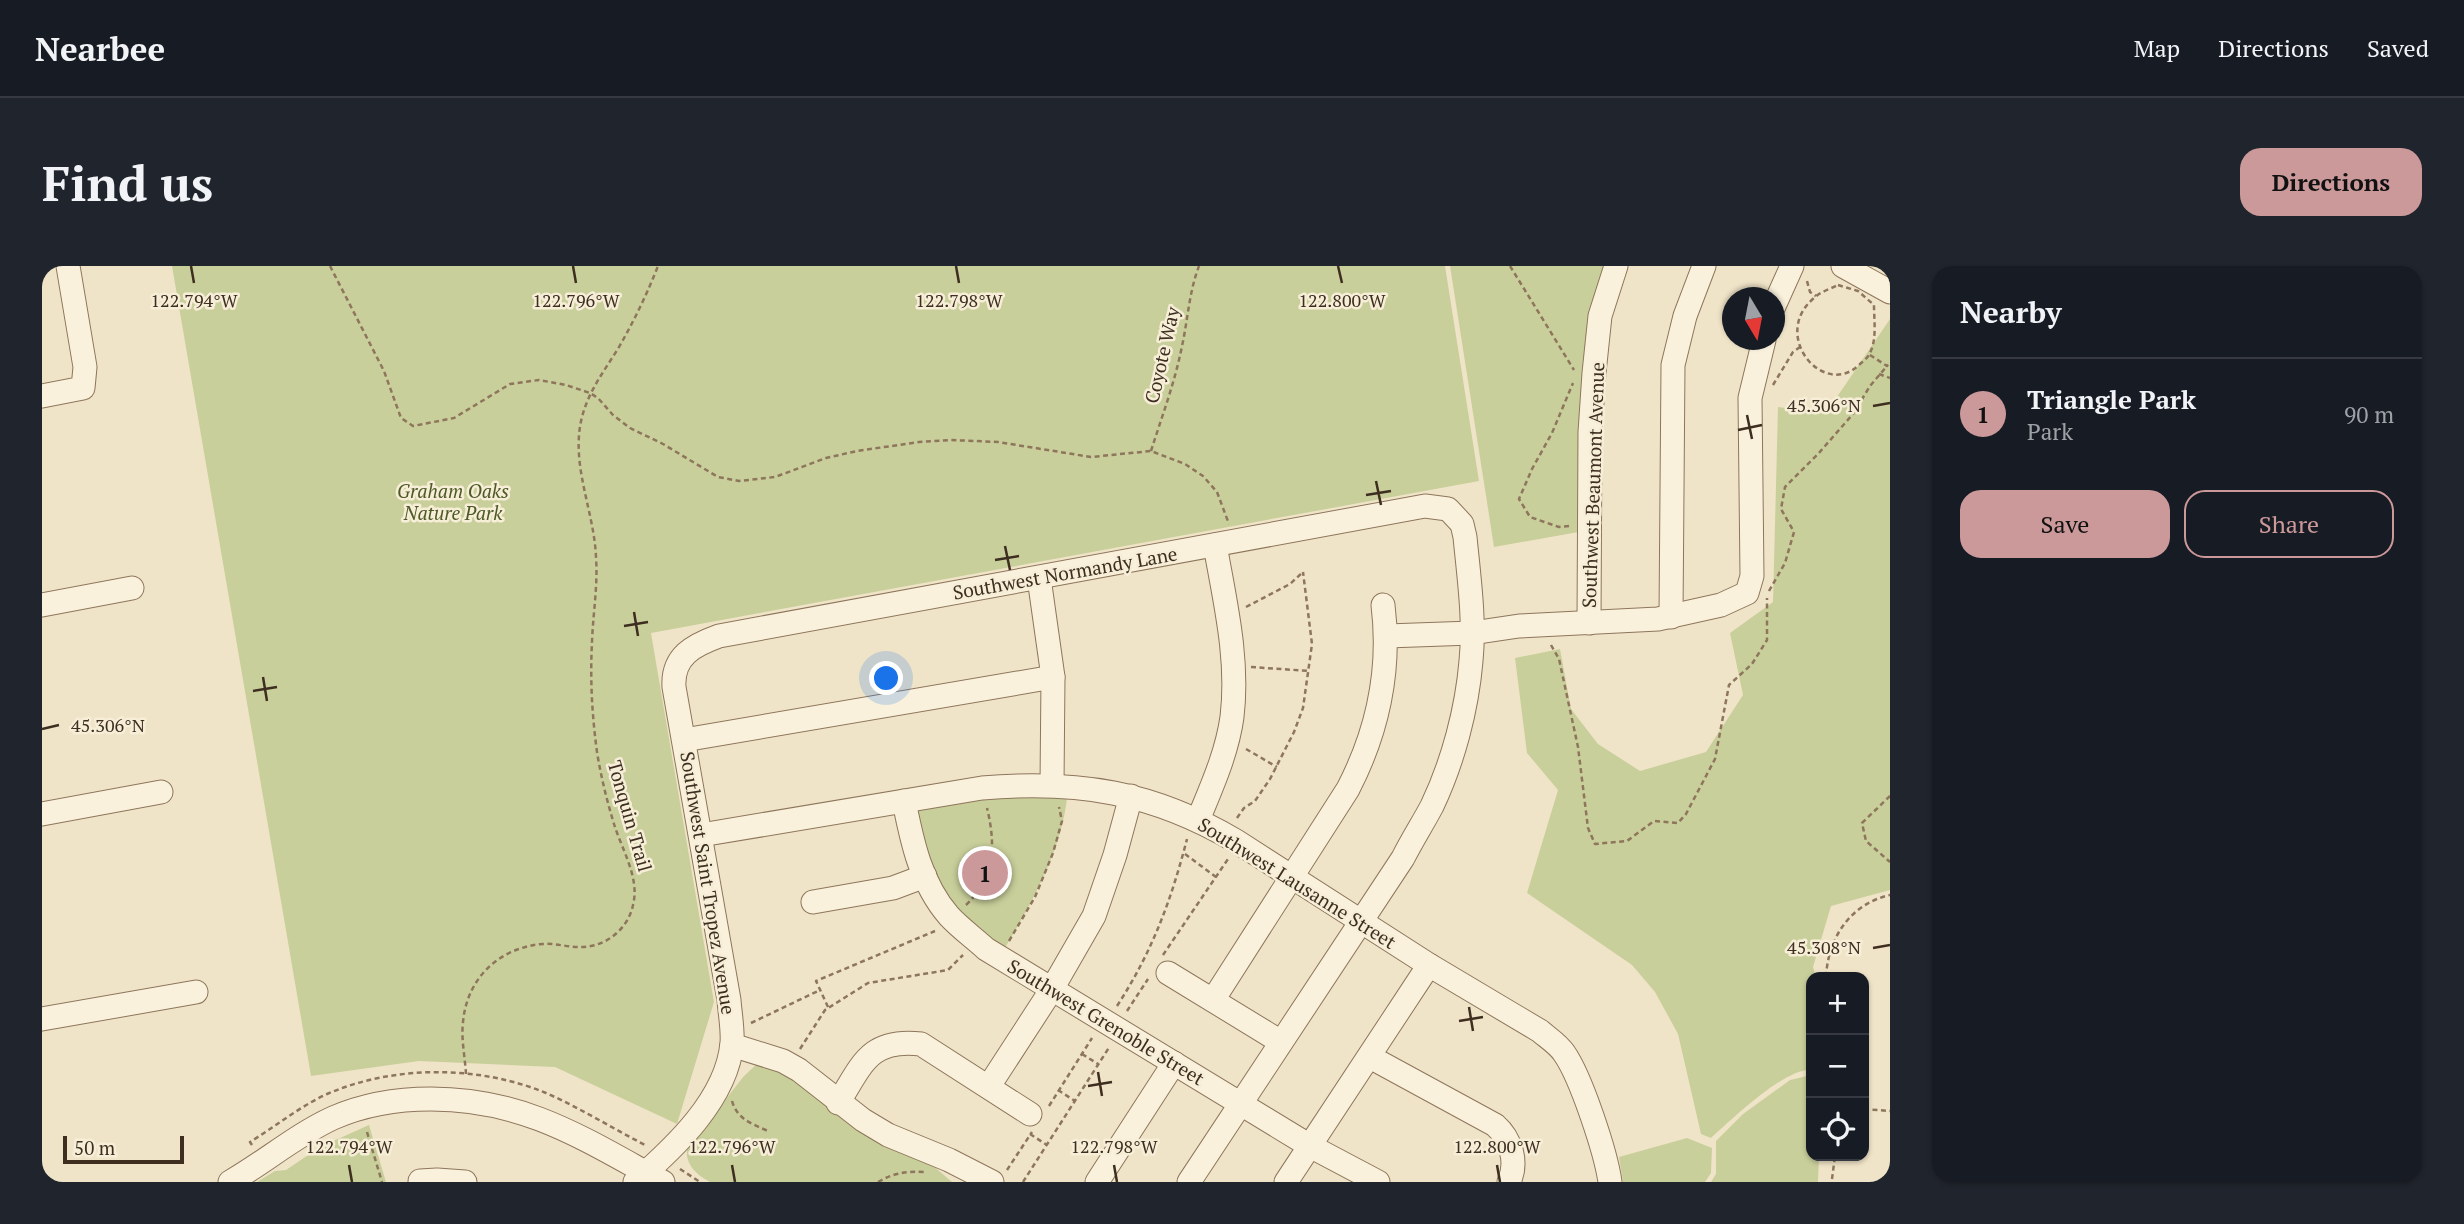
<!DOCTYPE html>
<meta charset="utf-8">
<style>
:root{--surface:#171b24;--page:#20242c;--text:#f1f3f6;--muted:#9ea1a6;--line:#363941;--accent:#cc999b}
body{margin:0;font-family:"PT Serif",serif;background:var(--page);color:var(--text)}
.controls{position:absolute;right:21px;bottom:21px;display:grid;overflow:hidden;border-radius:14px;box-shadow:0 2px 5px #0004}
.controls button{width:63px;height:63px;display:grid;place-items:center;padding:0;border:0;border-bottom:2px solid var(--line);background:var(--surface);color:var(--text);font:35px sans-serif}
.compass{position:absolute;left:1680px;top:21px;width:63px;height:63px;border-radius:50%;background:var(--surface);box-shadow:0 2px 5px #0004;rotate:170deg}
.scale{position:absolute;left:21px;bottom:18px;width:121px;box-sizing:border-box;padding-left:7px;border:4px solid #3d2e20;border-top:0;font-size:19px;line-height:24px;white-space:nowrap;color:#3d2e20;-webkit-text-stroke:5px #f7eed8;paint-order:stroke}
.you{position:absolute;left:845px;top:413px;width:24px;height:24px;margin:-18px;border:5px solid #fff;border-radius:50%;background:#1a73e8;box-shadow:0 0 0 10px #1a73e833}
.badge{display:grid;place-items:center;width:46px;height:46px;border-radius:50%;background:var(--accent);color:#111;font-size:23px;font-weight:700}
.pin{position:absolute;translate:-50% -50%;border:4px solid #fff;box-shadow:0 2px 7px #0006}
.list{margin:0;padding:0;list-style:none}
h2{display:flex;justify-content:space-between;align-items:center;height:91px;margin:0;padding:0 28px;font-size:30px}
h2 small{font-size:23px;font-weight:400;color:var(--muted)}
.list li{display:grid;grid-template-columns:46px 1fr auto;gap:21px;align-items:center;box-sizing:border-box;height:112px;padding:0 28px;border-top:2px solid var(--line)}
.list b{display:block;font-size:26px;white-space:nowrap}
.list p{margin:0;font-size:23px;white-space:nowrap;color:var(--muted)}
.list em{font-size:23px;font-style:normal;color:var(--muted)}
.actions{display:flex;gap:14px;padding:21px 28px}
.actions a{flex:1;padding:16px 0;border:2px solid var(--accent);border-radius:21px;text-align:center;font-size:24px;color:var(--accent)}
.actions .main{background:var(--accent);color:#111}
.icon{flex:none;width:38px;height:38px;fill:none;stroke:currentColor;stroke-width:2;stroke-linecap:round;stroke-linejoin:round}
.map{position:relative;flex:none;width:1848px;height:916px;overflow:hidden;border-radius:21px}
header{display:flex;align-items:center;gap:42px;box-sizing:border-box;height:98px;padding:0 35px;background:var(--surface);border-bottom:2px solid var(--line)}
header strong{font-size:33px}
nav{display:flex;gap:38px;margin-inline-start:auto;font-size:24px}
.intro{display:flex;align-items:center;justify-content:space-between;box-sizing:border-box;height:168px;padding:0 42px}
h1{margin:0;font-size:49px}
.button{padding:18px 32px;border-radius:21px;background:var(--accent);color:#111;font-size:24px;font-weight:700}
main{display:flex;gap:42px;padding:0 42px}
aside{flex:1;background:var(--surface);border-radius:21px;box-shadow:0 2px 5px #0004}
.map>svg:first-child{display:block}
</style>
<header>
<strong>Nearbee</strong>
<nav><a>Map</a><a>Directions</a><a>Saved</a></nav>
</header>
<div class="intro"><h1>Find us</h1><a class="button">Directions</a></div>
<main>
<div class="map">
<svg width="1848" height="916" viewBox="0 0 1848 916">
<rect width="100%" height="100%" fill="#f0e4c8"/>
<g fill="#c9cf9b">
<polygon points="130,0 1403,0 1437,215 609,367 672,736 635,858 513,801 377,795 269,810"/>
<polygon points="1408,0 1569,0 1542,265 1452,281"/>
<path d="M1848 53V624L1789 640 1771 701 1774 711H1769V804C1744 801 1688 855 1669 872L1659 868 1636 768 1613 726 1590 699 1485 627 1516 524 1485 487 1473 392 1518 383 1529 443 1556 478 1598 505 1664 486 1701 429 1688 367 1731 336 1736 141 1784 147Z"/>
<path d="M1026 520C1023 582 988 640 957 692L909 652 862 535Z"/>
<path d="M716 797 734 803 889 898 910 916H668C655 909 643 899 645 882L702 810Z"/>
<polygon points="1769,809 1769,890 1777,890 1776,916 1669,916 1674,908 1674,875 1701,848 1748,814"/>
<polygon points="327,859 344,916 215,916 233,905 244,904 278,881"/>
<polygon points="1645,872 1670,882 1669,907 1663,916 1581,916 1577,891"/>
</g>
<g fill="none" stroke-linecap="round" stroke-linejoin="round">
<g stroke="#8d765c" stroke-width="25">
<g id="minor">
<polyline points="1801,0 1848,26"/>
<polyline points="1732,40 1750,0"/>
<polyline points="0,130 41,122 43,101 26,0"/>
<polyline points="997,312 1011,411 1010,519"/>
<polyline points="0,339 90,322"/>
<polyline points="1629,351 1631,99 1643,50 1662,0"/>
<polyline points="1547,357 1548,166 1552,107 1558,50 1574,0"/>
<polyline points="1345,370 1430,367 1477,360 1616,353 1679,339 1705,327 1710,310 1708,132 1722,74"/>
<polyline points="642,474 1011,411"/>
<path d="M862 535C870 576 879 618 907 650 918 662 932 672 944 683L1268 880 1336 916"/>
<polyline points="0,548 119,526"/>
<path d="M1156 554C1170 520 1185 487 1190 451 1197 393 1183 336 1173 279"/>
<path d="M659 569 940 522C1036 514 1111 526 1194 575L1387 699 1498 765C1506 772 1516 778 1522 787 1539 811 1564 887 1568 916"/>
<polyline points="771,636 851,622 883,610"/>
<polyline points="1126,707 1239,776"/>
<path d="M1171 734 1306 523C1336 465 1349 404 1341 339"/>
<polyline points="0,753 154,726"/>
<polyline points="690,779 741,795 757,804 821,854 846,869 907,894 950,916"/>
<path d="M1328 791 1453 859C1469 873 1476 896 1467 916"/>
<polyline points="947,820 1010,723 1052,650 1073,589 1089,530"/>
<path d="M796 837C820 799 827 772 879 778L988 848"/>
<polyline points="378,915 395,914 423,916"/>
<path d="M188 916C223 896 254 869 291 852 323 838 355 833 389 833 483 833 542 873 621 916"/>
<path d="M593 916C632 882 685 833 690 777 691 763 688 748 687 734L632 421C630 390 652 379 677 370L1383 240 1406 243 1420 258 1423 271C1427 312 1433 354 1429 395 1425 443 1411 496 1390 540 1381 557 1370 574 1361 592L1147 916"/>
<polyline points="1055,916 1132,797"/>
<polyline points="1244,916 1387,699"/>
</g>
</g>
<g stroke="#8d765c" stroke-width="2.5" stroke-dasharray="5 3.5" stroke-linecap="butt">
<polyline points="288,0 342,105 359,152 371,160 412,152 468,118 497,114 524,119 548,127 556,132 571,149 588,162 621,178 676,211 697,215 733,211 784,192 815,185 877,176 909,174 956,176 1049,191 1109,185 1143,198 1161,210 1175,226 1187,258"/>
<polyline points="1468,0 1532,104"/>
<polyline points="1765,15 1768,26 1774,30"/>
<path d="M1796 19 1816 25 1832 39C1832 54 1835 73 1828 87 1826 92 1821 95 1817 99 1781 133 1728 69 1772 32 1778 26 1788 23 1796 19Z"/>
<polyline points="1828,89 1845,100 1848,96"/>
<polyline points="1837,108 1848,112"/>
<polyline points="1731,119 1751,86 1758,81"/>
<path d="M1109 185C1120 150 1133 116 1140 80 1146 53 1147 26 1157 0"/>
<polyline points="1527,260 1517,261 1488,251 1477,233 1490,203 1510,167 1531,117"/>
<polyline points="1727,325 1743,297 1752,266 1739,243 1743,221 1776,188 1811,148 1828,120 1845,100"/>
<polyline points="1204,341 1248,318 1261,306"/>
<polyline points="1509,379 1517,393 1536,481 1546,562 1553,578 1585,575 1612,555 1636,557 1644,548 1673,493 1687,419 1710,398 1725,374 1725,332"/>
<polyline points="1209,401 1268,405"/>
<polyline points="1204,483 1235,501"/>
<polyline points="1848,530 1820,557 1824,575 1848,596"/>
<polyline points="1195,552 1202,542 1213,535 1228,513 1252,466 1261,442 1270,378 1261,306"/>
<polyline points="1143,588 1174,611"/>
<path d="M924 639C953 611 954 579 945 542"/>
<polyline points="967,675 993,631 1011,587 1020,555 1017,541"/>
<polyline points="1121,689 1186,593"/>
<path d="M1784 711C1786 672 1808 638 1848 629"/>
<path d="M1075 740C1110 686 1129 635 1145 573"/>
<polyline points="786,741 774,715 893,665"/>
<polyline points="1085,745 1106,713"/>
<polyline points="709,757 778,724"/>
<polyline points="758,783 783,744 826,717 906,704 921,689"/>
<polyline points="1040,788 1056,798"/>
<path d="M424 808C423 791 419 773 421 756 425 712 457 682 500 678 513 677 525 681 537 681 562 682 586 664 591 639 598 612 580 584 572 558 565 535 559 511 555 486 550 449 548 413 550 376 551 347 556 320 554 291 552 244 528 198 540 151 547 124 563 104 577 81 592 55 605 28 616 0"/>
<polyline points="1016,824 1033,835"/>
<path d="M690 835C695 853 710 858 726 865"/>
<polyline points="1007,840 1050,772"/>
<polyline points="1822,843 1848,845"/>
<polyline points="325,866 340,916"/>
<polyline points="988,868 1005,879"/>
<path d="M210 879 208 876C234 860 257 841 285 828 352 799 436 799 504 827 538 842 570 862 603 879"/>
<polyline points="638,903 658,916"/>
<polyline points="965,904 990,866"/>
<polyline points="1790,913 1793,890"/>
<path d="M836 916C851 907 866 905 883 906"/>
<polyline points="981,916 1068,780"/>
</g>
<use href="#minor" stroke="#faf1dc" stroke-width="23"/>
</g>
<path fill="none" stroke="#3d2e20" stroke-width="2.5" d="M149 0 152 17M531 0 534 17M914 0 917 17M1296 0 1300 17M1831 140 1848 137M1705 149 1710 173M1696 164 1720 159M1334 215 1339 239M1324 229 1349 225M963 280 968 304M953 294 977 290M592 346 596 370M582 360 606 356M221 411 225 435M211 425 235 421M0 463 17 459M1831 682 1848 679M1427 741 1431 765M1417 755 1441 751M1056 806 1060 830M1046 820 1070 816M307 899 310 916M690 899 693 916M1072 899 1075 916M1455 899 1458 916"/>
<g text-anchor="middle" stroke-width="5" stroke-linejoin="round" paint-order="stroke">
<g font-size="19" fill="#3d2e20" stroke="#f7eed8">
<text transform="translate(1120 89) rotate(-77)" y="7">Coyote Way</text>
<text transform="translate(1551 219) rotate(-88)" y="7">Southwest Beaumont Avenue</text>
<text transform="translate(1023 307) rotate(-10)" y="7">Southwest Normandy Lane</text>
<text transform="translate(588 550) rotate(74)" y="7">Tonquin Trail</text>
<text transform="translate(666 617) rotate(81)" y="7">Southwest Saint Tropez Avenue</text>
<text transform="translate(1255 617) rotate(32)" y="7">Southwest Lausanne Street</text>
<text transform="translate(1064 756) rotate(31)" y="7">Southwest Grenoble Street</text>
</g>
<g font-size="19" font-style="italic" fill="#4d5a26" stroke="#f7eed8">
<text x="411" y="232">Graham Oaks<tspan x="411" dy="22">Nature Park</tspan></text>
</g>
</g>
<g font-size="18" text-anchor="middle" fill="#3d2e20" stroke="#f7eed8" stroke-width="5" stroke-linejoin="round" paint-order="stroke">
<text x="152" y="41">122.794°W</text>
<text x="534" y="41">122.796°W</text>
<text x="917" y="41">122.798°W</text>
<text x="1300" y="41">122.800°W</text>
<text x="1782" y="146">45.306°N</text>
<text x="66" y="466">45.306°N</text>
<text x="1782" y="688">45.308°N</text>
<text x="307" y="887">122.794°W</text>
<text x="690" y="887">122.796°W</text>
<text x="1072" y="887">122.798°W</text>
<text x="1455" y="887">122.800°W</text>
</g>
</svg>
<div class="controls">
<button>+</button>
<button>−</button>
<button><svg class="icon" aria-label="locate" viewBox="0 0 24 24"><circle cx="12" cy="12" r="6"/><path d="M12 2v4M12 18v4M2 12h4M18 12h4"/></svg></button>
</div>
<svg class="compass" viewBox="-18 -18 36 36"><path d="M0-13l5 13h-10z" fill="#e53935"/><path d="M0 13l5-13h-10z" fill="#9ea1a6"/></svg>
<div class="scale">50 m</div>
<div class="you"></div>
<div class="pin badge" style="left:943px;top:607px">1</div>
</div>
<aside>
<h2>Nearby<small></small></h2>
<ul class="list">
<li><span class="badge">1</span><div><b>Triangle Park</b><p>Park</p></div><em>90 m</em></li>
</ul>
<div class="actions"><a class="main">Save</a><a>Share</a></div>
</aside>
</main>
